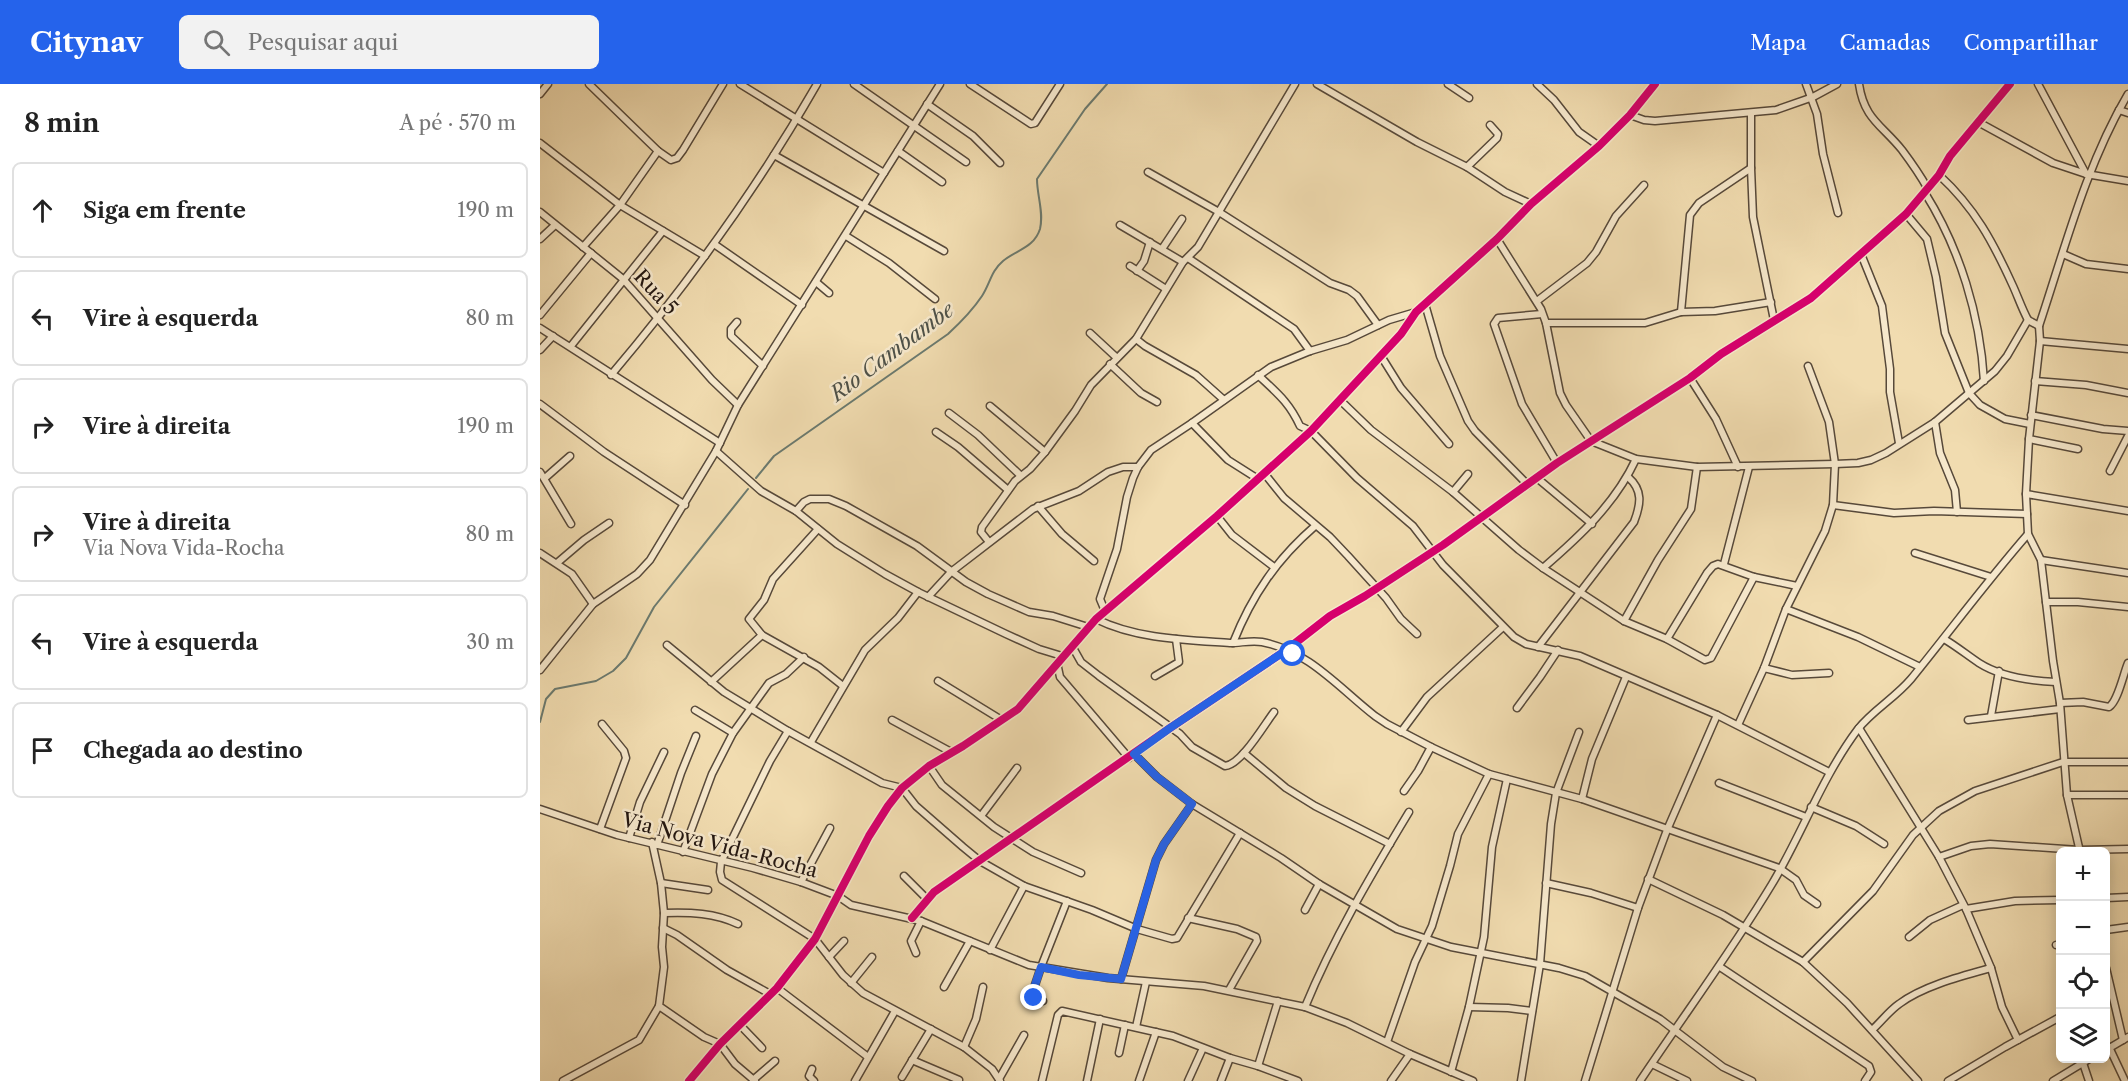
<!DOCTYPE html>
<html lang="pt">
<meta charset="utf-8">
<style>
:root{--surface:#fff;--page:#f2f2f2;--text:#222;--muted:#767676;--line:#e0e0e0;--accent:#2563eb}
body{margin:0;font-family:"Libre Caslon Text",serif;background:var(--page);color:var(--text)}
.controls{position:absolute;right:18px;bottom:18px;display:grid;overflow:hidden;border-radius:9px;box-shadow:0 3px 15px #0003}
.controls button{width:54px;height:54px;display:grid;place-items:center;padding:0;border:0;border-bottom:2px solid var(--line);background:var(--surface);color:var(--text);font:30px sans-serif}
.stop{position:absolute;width:18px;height:18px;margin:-14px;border:4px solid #2563eb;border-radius:50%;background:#fff}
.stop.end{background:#2563eb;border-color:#fff;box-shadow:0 2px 6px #0008}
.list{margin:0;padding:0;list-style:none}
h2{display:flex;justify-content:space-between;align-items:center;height:78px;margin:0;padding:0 24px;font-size:26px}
h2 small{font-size:20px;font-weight:400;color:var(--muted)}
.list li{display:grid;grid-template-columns:39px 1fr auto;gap:18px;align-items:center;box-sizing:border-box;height:96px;margin:0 12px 12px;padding:0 12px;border:2px solid var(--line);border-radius:9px}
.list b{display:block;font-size:22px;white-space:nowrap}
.list p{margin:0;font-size:20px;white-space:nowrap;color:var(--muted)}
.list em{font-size:20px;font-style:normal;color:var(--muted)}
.icon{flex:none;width:33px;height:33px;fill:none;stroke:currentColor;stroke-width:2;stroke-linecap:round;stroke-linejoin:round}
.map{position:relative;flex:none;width:1588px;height:997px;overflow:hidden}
header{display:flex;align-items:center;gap:36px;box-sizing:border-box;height:84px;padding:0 30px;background:var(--accent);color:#fff}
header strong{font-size:28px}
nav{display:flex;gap:33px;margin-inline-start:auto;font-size:21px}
.search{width:420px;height:54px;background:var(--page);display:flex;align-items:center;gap:15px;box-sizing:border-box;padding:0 21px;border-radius:9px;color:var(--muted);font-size:22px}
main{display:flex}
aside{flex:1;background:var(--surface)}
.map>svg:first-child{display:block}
</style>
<header>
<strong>Citynav</strong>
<div class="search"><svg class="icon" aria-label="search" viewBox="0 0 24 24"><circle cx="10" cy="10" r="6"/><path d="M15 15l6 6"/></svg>Pesquisar aqui</div>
<nav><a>Mapa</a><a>Camadas</a><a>Compartilhar</a></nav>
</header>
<main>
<aside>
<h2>8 min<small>A pé · 570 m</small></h2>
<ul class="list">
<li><svg class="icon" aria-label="ahead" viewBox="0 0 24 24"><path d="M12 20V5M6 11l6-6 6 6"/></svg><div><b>Siga em frente</b></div><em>190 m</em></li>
<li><svg class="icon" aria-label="left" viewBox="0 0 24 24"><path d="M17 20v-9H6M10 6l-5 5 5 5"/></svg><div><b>Vire à esquerda</b></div><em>80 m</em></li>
<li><svg class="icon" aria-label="right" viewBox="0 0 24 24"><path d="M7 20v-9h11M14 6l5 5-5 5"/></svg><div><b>Vire à direita</b></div><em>190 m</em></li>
<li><svg class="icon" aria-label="right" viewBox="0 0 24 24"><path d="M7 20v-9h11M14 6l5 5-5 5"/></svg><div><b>Vire à direita</b><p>Via Nova Vida-Rocha</p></div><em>80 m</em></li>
<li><svg class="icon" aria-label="left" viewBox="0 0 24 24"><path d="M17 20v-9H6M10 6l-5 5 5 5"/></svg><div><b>Vire à esquerda</b></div><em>30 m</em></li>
<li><svg class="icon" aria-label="arrive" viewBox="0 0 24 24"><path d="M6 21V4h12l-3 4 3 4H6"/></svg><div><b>Chegada ao destino</b></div></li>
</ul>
</aside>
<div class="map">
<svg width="1588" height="997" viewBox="0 0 1588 997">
<rect width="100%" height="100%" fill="#f1dcb0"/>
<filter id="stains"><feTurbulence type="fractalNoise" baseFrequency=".00333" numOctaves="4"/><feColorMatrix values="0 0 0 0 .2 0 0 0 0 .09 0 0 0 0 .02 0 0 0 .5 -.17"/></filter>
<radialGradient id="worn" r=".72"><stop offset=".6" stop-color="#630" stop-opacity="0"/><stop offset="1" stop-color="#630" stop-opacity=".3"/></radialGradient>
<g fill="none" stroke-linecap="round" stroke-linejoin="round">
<g stroke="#6b7a6f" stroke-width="2">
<path d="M216 394 234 372 408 250C421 238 432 227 442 212 450 200 451 187 463 177 476 166 494 164 500 145 504 128 497 112 497 95L545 25 567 0"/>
<polyline points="0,638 6,615 15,605 56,597 73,587 86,574 114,523 208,405"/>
</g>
<g stroke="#57493a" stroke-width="9">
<g id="street">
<polyline points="49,0 118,67 131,76 137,74 143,66 183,0"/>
<polyline points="200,0 344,89"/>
<polyline points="314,0 426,78"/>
<polyline points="430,0 491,40 495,39 520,0"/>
<polyline points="777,0 877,58 927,83 965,108 991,120"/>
<polyline points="908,0 929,14"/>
<polyline points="997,0 1014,16 1039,48 1059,62"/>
<polyline points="1266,0 1277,30 1283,70 1298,129"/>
<path d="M1319 0C1324 35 1342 41 1362 66 1371 78 1380 91 1388 105"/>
<polyline points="1498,0 1546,90 1588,97"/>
<polyline points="0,10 8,0"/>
<polyline points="387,20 433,52 460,79"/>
<polyline points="1579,26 1588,29"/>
<polyline points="1211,29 1211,84 1213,133 1234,236"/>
<polyline points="1090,31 1104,36 1115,37 1236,26 1273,13 1297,0"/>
<polyline points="1438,38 1513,79 1546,90"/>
<polyline points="0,59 80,121 165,172"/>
<polyline points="358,67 402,98"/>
<polyline points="234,71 404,167"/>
<polyline points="927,83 957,54 958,50 950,41"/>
<polyline points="608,88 679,128 790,199 809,206 817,212 838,241"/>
<path d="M1399 91C1435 124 1453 158 1473 202 1478 213 1482 225 1488 236"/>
<path d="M1385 109C1420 165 1440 231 1444 297"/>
<polyline points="0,128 83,195 172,296 198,321"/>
<polyline points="1366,130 1387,155 1396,193 1405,249 1429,309 1440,321 1465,335 1490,340"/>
<polyline points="580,141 643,178"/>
<polyline points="306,152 349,179 395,215"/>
<polyline points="0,155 14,142"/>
<polyline points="957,155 1001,225 1006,239 1020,309 1026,321 1051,357 1096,375 1157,383 1295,380 1318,379 1331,376 1346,369 1395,338 1455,287 1467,272 1488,236 1499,242"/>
<polyline points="174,160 262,221"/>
<polyline points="43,163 80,121 118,67"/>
<polyline points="622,165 642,135"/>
<polyline points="1321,170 1342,222 1350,285 1350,308 1359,359"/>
<polyline points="1523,170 1546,180 1588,185"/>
<polyline points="648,174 754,245 770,267"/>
<polyline points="590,182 626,205"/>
<polyline points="597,187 604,177 610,158"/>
<polyline points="276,198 289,209"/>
<polyline points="997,217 1047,179 1056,168 1076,132 1104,101"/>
<polyline points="885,220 900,272 928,337 935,347 988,401"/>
<polyline points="1141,228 1150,131 1159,119 1211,84"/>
<polyline points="1002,230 958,234 954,240 982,320 1017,379"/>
<polyline points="0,231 51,169"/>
<polyline points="197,238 191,245 191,252 223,282"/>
<polyline points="1006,239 1105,239 1141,228 1175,227 1231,218"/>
<polyline points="0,244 180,359"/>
<polyline points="550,249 577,274"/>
<polyline points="596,255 605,262 656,291 684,316"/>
<polyline points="1500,257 1588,265"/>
<polyline points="31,262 123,147"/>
<polyline points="0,266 13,252"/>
<polyline points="841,272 861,304 909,360"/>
<polyline points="570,280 601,309 617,318"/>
<path d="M71 291C148 200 218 103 277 0"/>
<path d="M718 291C737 309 749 318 760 342L771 347 817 394 873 442 903 481 974 553 986 560 1040 572 1177 631 1289 688"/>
<polyline points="1150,294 1176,335 1198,383"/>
<polyline points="1495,297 1546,301 1588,309"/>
<polyline points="800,316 831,346 913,408 979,466 1003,484 1084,537 1127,555 1165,576 1171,574 1214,493"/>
<polyline points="0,320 64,368 145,421"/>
<polyline points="450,322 505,368"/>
<polyline points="409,329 438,351 480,391"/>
<polyline points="1491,331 1563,345 1588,347"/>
<polyline points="1395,338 1400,369 1415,406 1417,428"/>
<polyline points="652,339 688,376 718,395"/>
<polyline points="396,348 418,363 468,406"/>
<polyline points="1489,355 1538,365"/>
<polyline points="176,367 221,407 256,427 297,460 345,490 378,508 466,550 499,565 522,572"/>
<polyline points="1570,387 1588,352"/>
<polyline points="0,388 31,440"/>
<polyline points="724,389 744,414 790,453 808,472 846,514 861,535 877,550"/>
<polyline points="5,394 30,372"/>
<polyline points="997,394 1052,440"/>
<polyline points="913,408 928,390"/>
<polyline points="1486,410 1588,427"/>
<polyline points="1293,421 1354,429 1394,427 1487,430"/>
<polyline points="498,422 522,450 554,477"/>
<polyline points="256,427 264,418 270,415 289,415 306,422 377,462 426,498 448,510 489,528 513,532 548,543"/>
<polyline points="677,432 692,451 734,483"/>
<polyline points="278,445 233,495 224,516 209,535 222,551 279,583 303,602"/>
<polyline points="449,458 441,448 442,443 475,397 490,385 505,368 535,327 551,301 596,255 643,178 658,163 755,0"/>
<polyline points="0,469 32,490 53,520"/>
<polyline points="1375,469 1451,493"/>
<polyline points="1501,476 1588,489"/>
<polyline points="17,479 44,456 69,439"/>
<polyline points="1184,480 1209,383"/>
<path d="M1003 484C1040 452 1075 420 1096 375"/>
<polyline points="388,513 411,488 493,425 539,407 568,388 583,383 598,383"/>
<polyline points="1506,518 1538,518 1588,523"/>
<polyline points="1246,525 1318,553 1380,583"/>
<polyline points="565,527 560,515 577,465 587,413 593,394 598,383 611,366 652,339 731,283 770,267 807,256 849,236 876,228"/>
<path d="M556 535C596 555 646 556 690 559 701 559 711 556 722 558 769 567 799 604 835 632L847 640 891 663 949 690 1042 715 1239 784 1256 796 1264 811 1277 820"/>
<polyline points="1084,537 1118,476 1151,425 1157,383"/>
<polyline points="1127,555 1167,489 1173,482 1178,480 1214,493 1257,502"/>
<path d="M1404 555C1416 562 1427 571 1439 579 1461 593 1491 597 1516 598"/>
<path d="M693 559C712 511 737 475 775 442"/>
<polyline points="127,561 184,608 248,647 342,699 362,704 376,722 423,763 440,777 484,802 552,826 597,845 632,855 637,854 700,749"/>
<path d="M532 562 541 578 559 592 640 650 652 663 685 682C701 681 724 641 734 628"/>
<path d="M998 563 1094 438C1101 420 1103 406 1088 393"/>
<polyline points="517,579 520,593 589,674"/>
<polyline points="1224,584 1252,591 1289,589"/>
<polyline points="0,586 53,520 97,490 110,476 176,367 198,321 400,0"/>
<polyline points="615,592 639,578 636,555"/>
<polyline points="398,597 460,635"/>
<polyline points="171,598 222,551"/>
<path d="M1520 619 1543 618 1569 623C1578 617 1583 591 1588 579"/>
<polyline points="977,624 1000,593 1018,566"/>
<polyline points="155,626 193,649"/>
<polyline points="1451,632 1459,587"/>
<polyline points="352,636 411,668"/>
<polyline points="1428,636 1520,625"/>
<polyline points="1198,641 1224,584 1246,525 1285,447 1293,421 1295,380 1289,338 1268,282"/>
<polyline points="1319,644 1399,773 1426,825 1451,884 1462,923 1478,956"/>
<polyline points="248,647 230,677 181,778 180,788 182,796 275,855 303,891 323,909 424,963 452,985 460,997"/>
<polyline points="861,648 887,613 963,543"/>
<polyline points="271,658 325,566 358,534 378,508"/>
<polyline points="704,669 746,704 775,722 850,760"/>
<polyline points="594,670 617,693 652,720 741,774 779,800 857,845 911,863 1019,884 1045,892 1120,935 1183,983 1212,997"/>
<polyline points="389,682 402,701 454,743 493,768 541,789"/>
<polyline points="1179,699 1266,733"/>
<polyline points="864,707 878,687 891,663"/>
<polyline points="1527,711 1588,711"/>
<polyline points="1042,715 1052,675 1086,593"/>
<polyline points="1271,723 1316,742 1344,760"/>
<polyline points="0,725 77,751 213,784 261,798 298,812 311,821 381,837 489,881 568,894 664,902 765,923 807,939 870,970 933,997"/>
<polyline points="441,732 477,684"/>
<polyline points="60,745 86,674 84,667 62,640"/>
<polyline points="89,754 100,718 124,668"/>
<polyline points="112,758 121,799 124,829 122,863 124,883 119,922 164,953 180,960 195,980 215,997"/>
<polyline points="117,761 141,689 156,652"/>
<polyline points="143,768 172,690 193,649 229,599 246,590 264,573"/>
<path d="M1540 768 1527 711 1520 619 1513 577 1501 476 1488 450 1486 410 1489 355 1500 257 1499 242C1525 164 1546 81 1588 10"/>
<polyline points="1399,773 1431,762 1450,760 1539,766 1588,765"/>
<polyline points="364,792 387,815"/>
<polyline points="1108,795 1183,831 1263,878 1307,919 1378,997"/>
<polyline points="261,798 290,744"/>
<polyline points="121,799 168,806"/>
<polyline points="1006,799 1051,809 1098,824"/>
<polyline points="1566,814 1588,813"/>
<polyline points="1426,825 1475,817 1520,816"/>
<polyline points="765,826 779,800"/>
<path d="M124 829C150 828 175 829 198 840"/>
<polyline points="372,834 394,808 630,644 745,567 790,532 825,512 903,461 1017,379 1150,294 1181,270 1271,214 1366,130 1399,91 1410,72 1470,0"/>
<polyline points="648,834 697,845 716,853 717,857 689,906"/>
<polyline points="123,844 137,851 187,886 230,910"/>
<polyline points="1566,846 1588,843"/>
<polyline points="1369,853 1390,836 1423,821"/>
<polyline points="1516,861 1520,860"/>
<polyline points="450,866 484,802"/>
<polyline points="376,869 371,857 381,837"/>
<polyline points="289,873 304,857"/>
<polyline points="1263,878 1333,807 1373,751 1399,727 1435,707 1523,678 1588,678"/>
<polyline points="1180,883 1329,982 1331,988 1325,997"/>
<polyline points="1566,884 1583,956"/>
<polyline points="581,895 616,776 624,760 652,720"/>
<polyline points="311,899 332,873"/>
<polyline points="404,903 430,857"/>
<polyline points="237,904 328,973"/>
<polyline points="503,917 494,914 492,910 501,883 527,817"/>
<path d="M765 923C793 855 831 791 869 728"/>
<polyline points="929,923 968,924 992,927"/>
<polyline points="200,941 222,964"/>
<polyline points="596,943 606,898"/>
<path d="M1332 946C1341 938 1349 927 1359 920 1383 902 1422 892 1451 884"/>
<polyline points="847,958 875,878 892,842 910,782 918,750 949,690"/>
<polyline points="424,963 436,935 443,903"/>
<polyline points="1569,963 1585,997"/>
<polyline points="1566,966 1588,953"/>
<polyline points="579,969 585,941"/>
<polyline points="372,976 419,996"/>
<polyline points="1543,979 1549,997"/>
<polyline points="1112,980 1147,997"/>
<polyline points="718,982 738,917"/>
<polyline points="272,985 269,992 274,997"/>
<polyline points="911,988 929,923 944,853 952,763 967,695"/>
<polyline points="362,993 391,945"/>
<polyline points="459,995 484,951"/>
<polyline points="213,996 235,977"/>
<polyline points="23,997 99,956 119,922"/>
<polyline points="149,997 180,960 237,904 275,855 329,752 348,722 362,704 389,682 423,662 478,625 556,535 677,432 771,347 861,250 876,228 957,155 991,120 1059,62 1090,31 1115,0"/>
<polyline points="315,997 355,927"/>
<polyline points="502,997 518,931 522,927 633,952 690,974 718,982 758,997"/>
<polyline points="547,997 560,935"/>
<polyline points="599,997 616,948"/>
<polyline points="648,997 663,964"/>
<polyline points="681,997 690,974"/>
<polyline points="851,997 870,970"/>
<polyline points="981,997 1000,880 1011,740 1016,709 1039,648"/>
<polyline points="1045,997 1098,824 1127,746 1177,631"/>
<path d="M1100 997C1144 931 1191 868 1232 800 1262 750 1282 693 1318 645 1333 626 1355 614 1371 595 1410 547 1447 497 1488 450"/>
<polyline points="1408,997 1465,963 1520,933"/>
<polyline points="1513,997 1551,974"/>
</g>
</g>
<use href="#street" stroke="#f6e8cc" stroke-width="6"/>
<g stroke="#f6e8cc" stroke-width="11">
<g id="cycleway">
<polyline points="372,834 394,808 630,644 745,567 790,532 825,512 903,461 1017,379 1150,294 1181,270 1271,214 1366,130 1399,91 1410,72 1470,0"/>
<polyline points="149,997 180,960 237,904 275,855 329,752 348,722 362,704 389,682 423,662 478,625 556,535 677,432 771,347 861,250 876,228 957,155 991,120 1059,62 1090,31 1115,0"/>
</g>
</g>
<use href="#cycleway" stroke="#d6006c" stroke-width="8"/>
</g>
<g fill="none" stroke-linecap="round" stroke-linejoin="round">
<polyline stroke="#2563eb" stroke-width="8" points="494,914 492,910 501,883 539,891 581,895 616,776 624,760 652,720 617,693 594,670 630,644 745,567 753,570"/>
</g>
<g text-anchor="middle" stroke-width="5" stroke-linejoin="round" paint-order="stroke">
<g font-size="20" fill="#241812" stroke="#f6e8cc">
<text transform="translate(116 208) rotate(47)" y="7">Rua 5</text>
<text transform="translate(180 761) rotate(15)" y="7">Via Nova Vida-Rocha</text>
</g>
<g font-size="21" font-style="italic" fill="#4e5148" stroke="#f6e8cc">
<text transform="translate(352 268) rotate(-37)" y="7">Rio Cambambe</text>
</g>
</g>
<rect width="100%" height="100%" filter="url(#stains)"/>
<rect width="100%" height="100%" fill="url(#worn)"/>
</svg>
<div class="controls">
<button>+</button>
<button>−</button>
<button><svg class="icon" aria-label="locate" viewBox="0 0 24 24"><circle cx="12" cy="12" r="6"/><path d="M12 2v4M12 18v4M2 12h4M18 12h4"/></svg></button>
<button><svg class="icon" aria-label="layers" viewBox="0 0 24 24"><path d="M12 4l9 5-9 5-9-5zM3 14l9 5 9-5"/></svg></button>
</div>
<div class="stop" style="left:753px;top:570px"></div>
<div class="stop end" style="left:494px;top:914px"></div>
</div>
</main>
